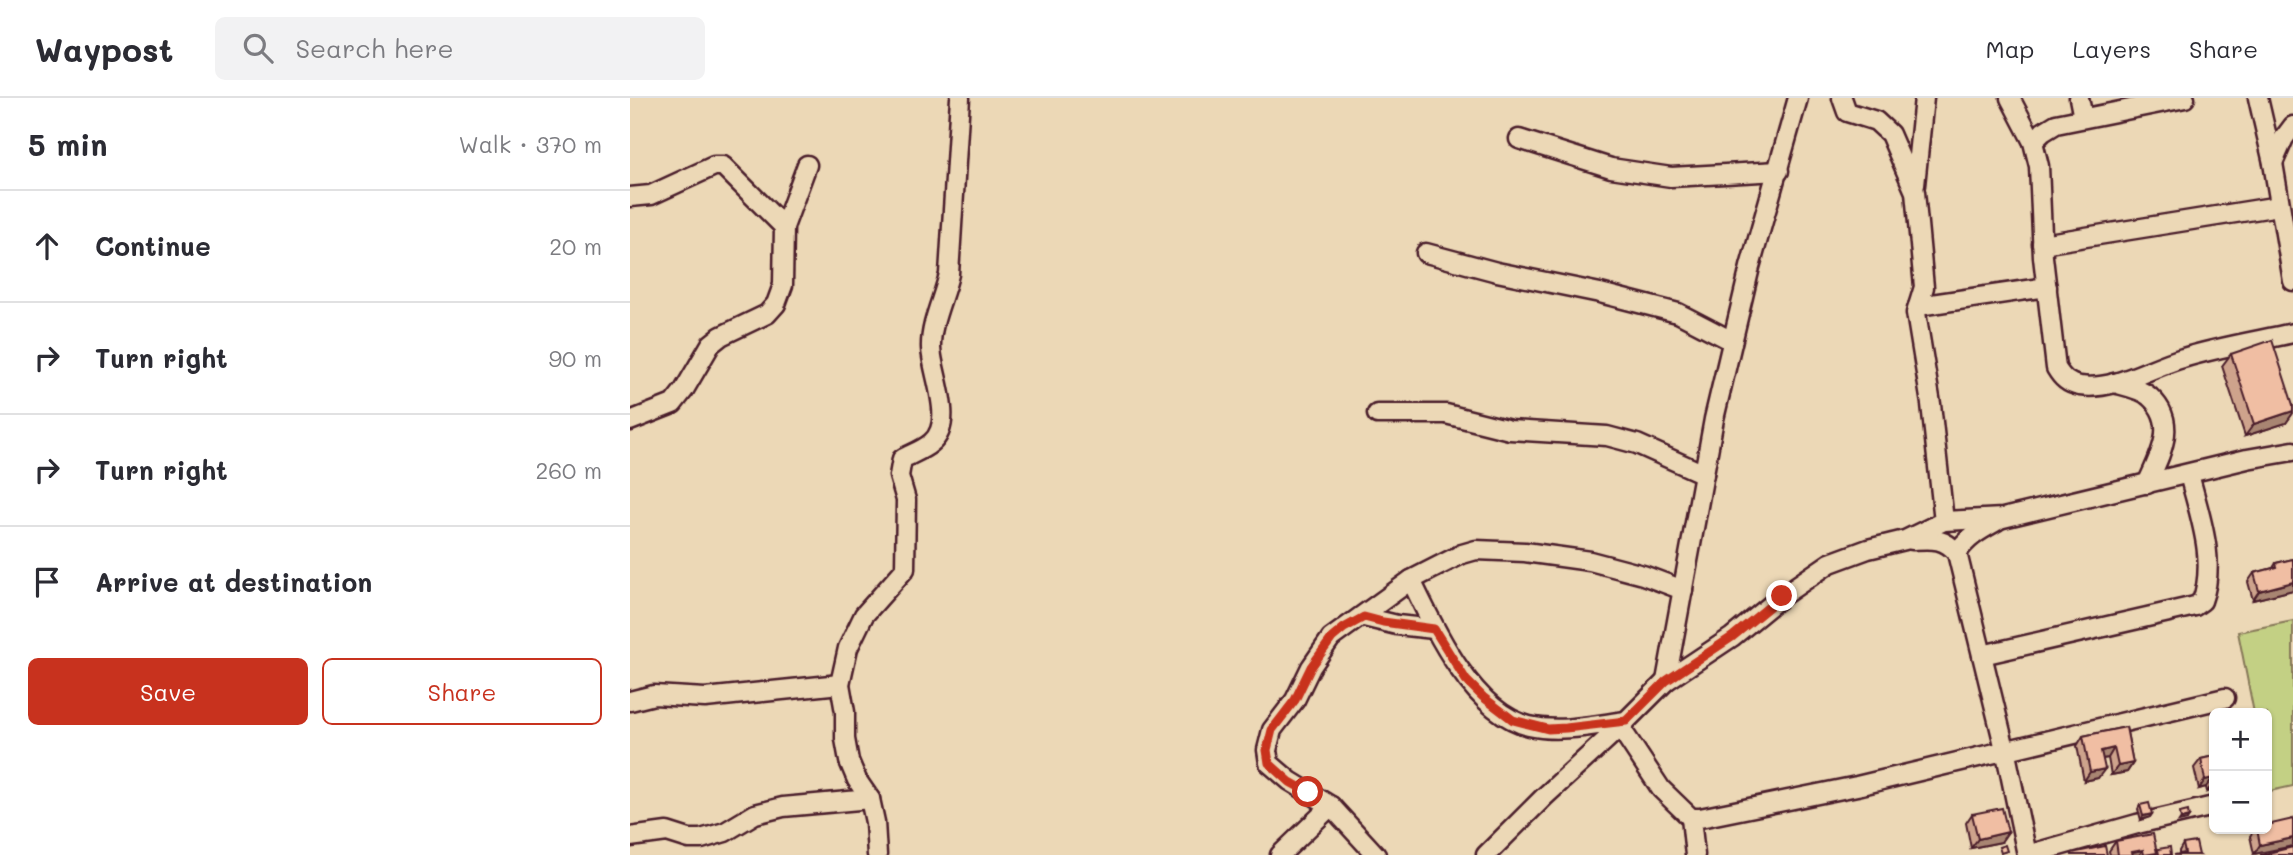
<!DOCTYPE html>
<meta charset="utf-8">
<style>
:root{--surface:#fff;--page:#f2f2f3;--text:#2b2b33;--muted:#7c7c81;--line:#e1e1e2;--accent:#c8321e}
body{margin:0;font-family:Mali,sans-serif;background:var(--page);color:var(--text)}
.controls{position:absolute;right:21px;bottom:21px;display:grid;overflow:hidden;border-radius:10px;box-shadow:0 2px 5px #0004}
.controls button{width:63px;height:63px;display:grid;place-items:center;padding:0;border:0;border-bottom:2px solid var(--line);background:var(--surface);color:var(--text);font:35px sans-serif}
.stop{position:absolute;width:21px;height:21px;margin:-16px;border:5px solid #c8321e;border-radius:50%;background:#fff}
.stop.end{background:#c8321e;border-color:#fff;box-shadow:0 2px 7px #0008}
.list{margin:0;padding:0;list-style:none}
h2{display:flex;justify-content:space-between;align-items:center;height:91px;margin:0;padding:0 28px;font-size:30px}
h2 small{font-size:23px;font-weight:400;color:var(--muted)}
.list li{display:grid;grid-template-columns:46px 1fr auto;gap:21px;align-items:center;box-sizing:border-box;height:112px;padding:0 28px;border-top:2px solid var(--line)}
.list b{display:block;font-size:26px;white-space:nowrap}
.list em{font-size:23px;font-style:normal;color:var(--muted)}
.actions{display:flex;gap:14px;padding:21px 28px}
.actions a{flex:1;padding:16px 0;border:2px solid var(--accent);border-radius:10px;text-align:center;font-size:24px;color:var(--accent)}
.actions .main{background:var(--accent);color:#fff}
.icon{flex:none;width:38px;height:38px;fill:none;stroke:currentColor;stroke-width:2;stroke-linecap:round;stroke-linejoin:round}
.map{position:relative;flex:none;width:1663px;height:757px;overflow:hidden}
header{display:flex;align-items:center;gap:42px;box-sizing:border-box;height:98px;padding:0 35px;background:var(--surface);border-bottom:2px solid var(--line)}
header strong{font-size:33px}
nav{display:flex;gap:38px;margin-inline-start:auto;font-size:24px}
.search{width:490px;height:63px;background:var(--page);display:flex;align-items:center;gap:18px;box-sizing:border-box;padding:0 24px;border-radius:10px;color:var(--muted);font-size:26px}
main{display:flex}
aside{flex:1;background:var(--surface)}
.map>svg:first-child{display:block}
</style>
<header>
<strong>Waypost</strong>
<div class="search"><svg class="icon" aria-label="search" viewBox="0 0 24 24"><circle cx="10" cy="10" r="6"/><path d="M15 15l6 6"/></svg>Search here</div>
<nav><a>Map</a><a>Layers</a><a>Share</a></nav>
</header>
<main>
<aside>
<h2>5 min<small>Walk · 370 m</small></h2>
<ul class="list">
<li><svg class="icon" aria-label="ahead" viewBox="0 0 24 24"><path d="M12 20V5M6 11l6-6 6 6"/></svg><div><b>Continue</b></div><em>20 m</em></li>
<li><svg class="icon" aria-label="right" viewBox="0 0 24 24"><path d="M7 20v-9h11M14 6l5 5-5 5"/></svg><div><b>Turn right</b></div><em>90 m</em></li>
<li><svg class="icon" aria-label="right" viewBox="0 0 24 24"><path d="M7 20v-9h11M14 6l5 5-5 5"/></svg><div><b>Turn right</b></div><em>260 m</em></li>
<li><svg class="icon" aria-label="arrive" viewBox="0 0 24 24"><path d="M6 21V4h12l-3 4 3 4H6"/></svg><div><b>Arrive at destination</b></div></li>
</ul>
<div class="actions"><a class="main">Save</a><a>Share</a></div>
</aside>
<div class="map">
<svg width="1663" height="757" viewBox="0 0 1663 757">
<rect width="100%" height="100%" fill="#ecd8b6"/>
<filter id="ink" filterUnits="userSpaceOnUse"><feTurbulence type="fractalNoise" baseFrequency=".0143" numOctaves="2"/><feDisplacementMap in="SourceGraphic" scale="14" xChannelSelector="R" yChannelSelector="G"/><feConvolveMatrix kernelMatrix="1 2 1 2 8 2 1 2 1" color-interpolation-filters="sRGB"/></filter>
<g filter="url(#ink)">
<polygon fill="#c3d084" stroke="#867858" stroke-width="2" points="1663,523 1663,688 1640,693 1637,676 1637,615 1624,615 1608,534"/>
<g fill="none" stroke-linecap="round" stroke-linejoin="round">
<g stroke="#4a1f2b" stroke-width="23">
<g id="minor">
<polyline points="1212,0 1217,14 1246,23 1260,36 1285,94 1294,189 1286,215 1301,306 1314,423"/>
<path d="M1380 0 1403 44 1409 68 1413 159 1426 270C1432 280 1438 286 1450 288 1486 293 1520 269 1553 260 1589 249 1627 243 1663 235"/>
<polyline points="1449,0 1453,20"/>
<polyline points="1628,0 1643,65 1663,183"/>
<polyline points="889,41 981,70 1041,79 1149,73"/>
<polyline points="1403,44 1413,34 1426,26 1555,0"/>
<polyline points="1643,65 1654,40 1663,28"/>
<polyline points="1285,87 1294,0"/>
<polyline points="0,99 21,97 84,68 93,68 154,129"/>
<polyline points="1412,146 1649,108"/>
<polyline points="796,155 867,174 970,195 1048,215 1102,243"/>
<polyline points="1288,208 1417,189"/>
<path d="M1484 285C1494 288 1512 291 1520 299 1549 325 1530 357 1517 386"/>
<polyline points="747,316 816,316 880,332 977,338 1007,346 1074,376"/>
<polyline points="0,323 43,306 54,292 81,246 91,238 137,216 146,206 153,187 154,129 177,67"/>
<path d="M1282 442C1301 441 1314 439 1327 455L1375 651 1397 757"/>
<path d="M1327 455C1337 439 1351 432 1367 423"/>
<path d="M781 482C804 530 842 614 899 628 930 635 965 627 996 623"/>
<polyline points="734,519 767,527 804,531"/>
<path d="M1352 557 1565 508 1572 503C1587 462 1569 416 1559 376"/>
<polyline points="1036,583 1084,321 1120,169 1168,0"/>
<polyline points="0,603 24,597 75,600 210,586"/>
<polyline points="990,629 1031,691 1061,720 1070,720 1227,688 1595,600"/>
<polyline points="1061,720 1065,757"/>
<polyline points="0,739 37,734 59,741 71,741 95,734 125,716 153,709 240,701"/>
<path d="M247 757 245 724 240 701 227 682 219 663 215 641V614L210 586 218 550 234 517 275 471 276 402 269 378 272 361C281 356 293 352 301 345 326 325 302 276 301 250 300 226 314 199 319 176L330 0"/>
<polyline points="650,757 701,708"/>
<polyline points="746,757 701,708 660,683 639,665 637,652 642,632 665,602 681,569 701,540 781,482 832,456 846,452 895,454 960,463 1013,477 1053,492"/>
<polyline points="856,757 914,699 990,629 1036,583 1102,539 1152,498 1200,465 1238,451 1275,442 1314,423 1373,420 1617,361 1663,353"/>
<polyline points="1397,757 1507,726 1584,708"/>
</g>
</g>
<use href="#minor" stroke="#ecd8b6" stroke-width="18"/>
</g>
<g fill="#cea38c" stroke="#4a1f2b" stroke-width="2">
<polygon points="1601,256 1663,307 1663,315 1656,325 1615,338 1592,268"/>
<polygon points="1663,461 1663,492 1623,502 1618,484 1624,475 1643,470 1646,465"/>
<polygon points="1496,629 1503,665 1497,674 1481,677 1478,660 1472,661 1468,680 1454,683 1447,648 1453,638"/>
<polygon points="1584,658 1584,692 1577,694 1576,689 1569,691 1564,670 1571,661"/>
<polygon points="1510,707 1522,716 1520,719 1511,722 1508,711"/>
<polygon points="1342,716 1371,744 1341,750 1336,725"/>
<polygon points="1663,721 1663,748 1624,756 1620,738 1625,731 1637,731"/>
<polygon points="1486,743 1527,753 1528,751 1541,757 1480,757 1479,753"/>
<polygon points="1553,746 1569,757 1549,756 1549,753"/>
</g>
<g fill="#a88572" stroke="#4a1f2b" stroke-width="2">
<polygon points="1663,313 1663,315 1656,325 1615,338 1624,326"/>
<polygon points="1663,484 1663,492 1623,502 1629,493"/>
<polygon points="1484,650 1478,660 1464,662 1471,653"/>
<polygon points="1503,665 1497,674 1481,677 1488,668"/>
<polygon points="1475,671 1468,680 1454,683 1460,674"/>
<polygon points="1583,680 1576,689 1569,691 1575,682"/>
<polygon points="1584,684 1584,692 1577,694"/>
<polygon points="1522,716 1520,719 1511,722 1513,718"/>
<polygon points="1559,719 1557,722 1549,724 1551,721"/>
<polygon points="1378,734 1371,744 1341,750 1348,741"/>
<polygon points="1663,740 1663,748 1624,756 1630,747"/>
<polygon points="1513,752 1509,757 1500,757 1502,754"/>
</g>
<g fill="#f0bea3" stroke="#4a1f2b" stroke-width="2">
<polygon points="1642,242 1663,307 1663,313 1624,326 1601,256"/>
<polygon points="1663,461 1663,484 1629,493 1624,475 1647,469 1646,465"/>
<polygon points="1496,629 1503,665 1488,668 1484,650 1471,653 1475,671 1460,674 1453,638"/>
<polygon points="1584,658 1584,684 1583,680 1575,682 1571,661"/>
<polygon points="1519,705 1522,716 1513,718 1510,707"/>
<polygon points="1372,710 1378,734 1348,741 1342,716"/>
<polygon points="1558,713 1559,719 1551,721 1550,715"/>
<polygon points="1663,721 1663,740 1630,747 1627,731 1637,731 1637,727"/>
<polygon points="1523,736 1527,755 1514,757 1513,752 1502,754 1503,757 1488,757 1486,743"/>
<polygon points="1566,744 1569,757 1544,757 1555,755 1553,746"/>
<polygon points="1375,747 1377,753 1371,755 1369,749"/>
<polygon points="1475,748 1477,757 1442,757 1442,755"/>
<polygon points="1540,749 1541,757 1529,757 1528,751"/>
<polygon points="1663,749 1663,757 1630,757"/>
</g>
</g>
<g fill="none" stroke-linecap="round" stroke-linejoin="round" filter="url(#ink)">
<polyline stroke="#c8321e" stroke-width="9" points="678,694 660,684 639,665 637,652 642,632 665,602 681,569 702,540 714,530 734,519 753,524 804,531 836,582 853,599 883,622 918,631 936,630 996,623 1036,583 1102,539 1152,498"/>
</g>
</svg>
<div class="controls">
<button>+</button>
<button>−</button>
</div>
<div class="stop" style="left:678px;top:694px"></div>
<div class="stop end" style="left:1152px;top:498px"></div>
</div>
</main>
